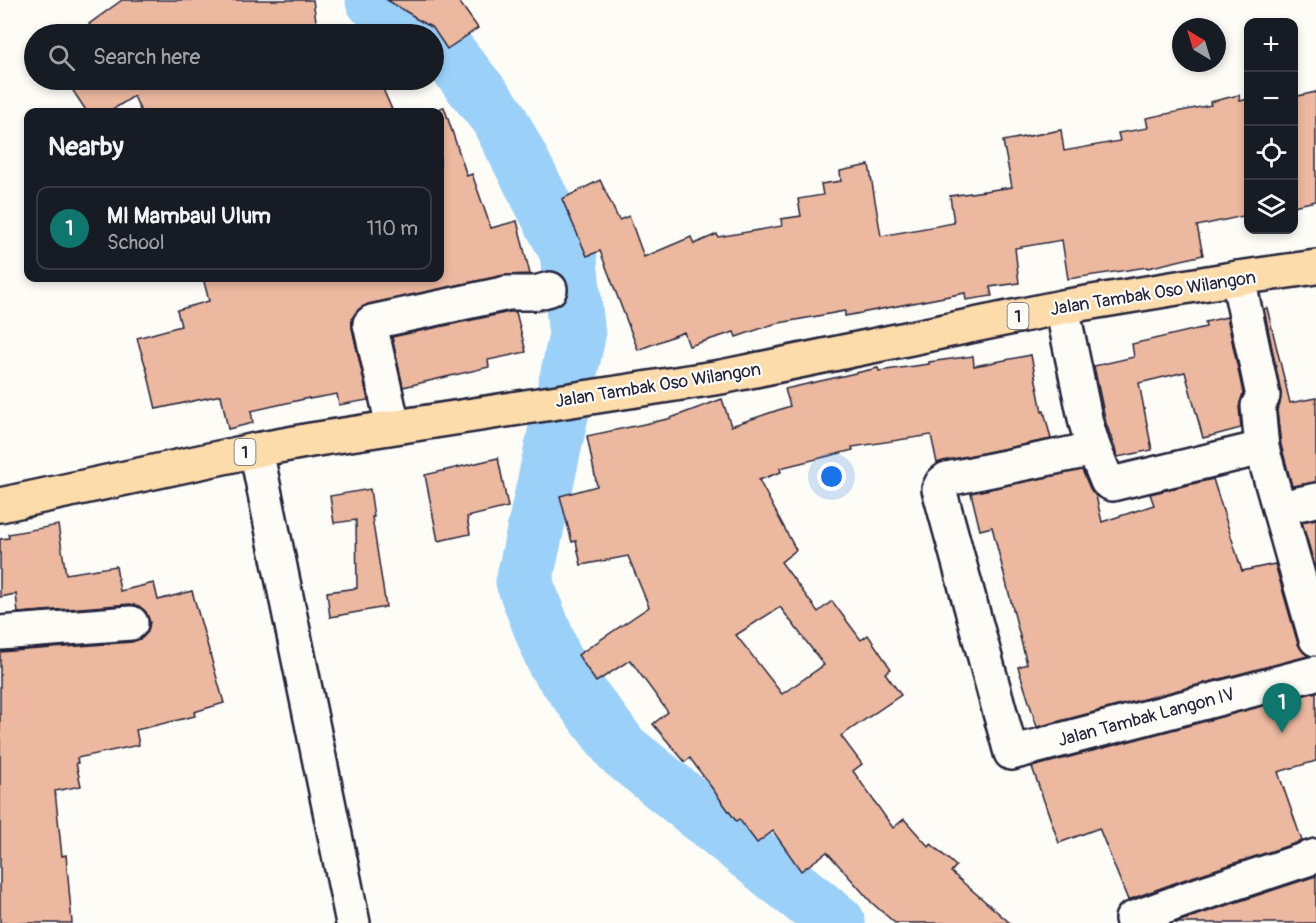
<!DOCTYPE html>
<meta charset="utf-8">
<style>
:root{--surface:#171b24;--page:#242831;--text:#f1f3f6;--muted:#9ea1a6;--line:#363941;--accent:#0f766e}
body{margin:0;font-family:Pangolin,sans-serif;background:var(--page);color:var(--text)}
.controls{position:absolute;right:18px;top:18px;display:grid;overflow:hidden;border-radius:12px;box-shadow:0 3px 9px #0003}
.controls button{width:54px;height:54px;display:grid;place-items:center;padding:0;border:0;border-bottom:2px solid var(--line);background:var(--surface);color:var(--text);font:30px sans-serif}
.compass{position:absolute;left:1172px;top:18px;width:54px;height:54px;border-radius:50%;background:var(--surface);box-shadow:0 3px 9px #0003;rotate:322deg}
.you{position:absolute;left:832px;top:477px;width:21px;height:21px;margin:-15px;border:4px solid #fff;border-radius:50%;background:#1a73e8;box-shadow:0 0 0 9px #1a73e833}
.badge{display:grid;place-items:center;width:39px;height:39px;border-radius:50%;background:var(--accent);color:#fff;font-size:20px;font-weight:700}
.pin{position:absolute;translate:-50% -50px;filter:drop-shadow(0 2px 3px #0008)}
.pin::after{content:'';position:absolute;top:32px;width:21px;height:18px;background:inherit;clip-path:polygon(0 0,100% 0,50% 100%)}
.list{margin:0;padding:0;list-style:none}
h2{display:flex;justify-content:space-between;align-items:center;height:78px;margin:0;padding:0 24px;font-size:26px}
h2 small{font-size:20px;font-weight:400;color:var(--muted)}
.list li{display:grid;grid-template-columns:39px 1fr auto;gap:18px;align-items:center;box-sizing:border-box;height:84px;margin:0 12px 12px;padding:0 12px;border:2px solid var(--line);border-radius:12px}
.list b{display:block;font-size:22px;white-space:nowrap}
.list p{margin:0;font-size:20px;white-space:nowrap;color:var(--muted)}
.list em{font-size:20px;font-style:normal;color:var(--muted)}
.icon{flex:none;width:33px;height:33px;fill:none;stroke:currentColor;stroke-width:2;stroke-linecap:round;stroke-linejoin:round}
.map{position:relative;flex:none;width:1316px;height:923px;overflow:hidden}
.search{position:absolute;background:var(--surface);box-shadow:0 3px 9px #0003;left:24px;top:24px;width:420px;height:66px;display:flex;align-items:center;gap:15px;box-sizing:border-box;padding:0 21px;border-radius:33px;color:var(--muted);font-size:22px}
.panel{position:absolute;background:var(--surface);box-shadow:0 3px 9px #0003;left:24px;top:108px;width:420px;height:174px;border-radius:12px}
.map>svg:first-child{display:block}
</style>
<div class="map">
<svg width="1316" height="923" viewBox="0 0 1316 923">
<rect width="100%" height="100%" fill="#fdfcf7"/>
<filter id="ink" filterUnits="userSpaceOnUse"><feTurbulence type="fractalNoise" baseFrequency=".0167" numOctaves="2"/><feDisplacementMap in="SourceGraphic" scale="12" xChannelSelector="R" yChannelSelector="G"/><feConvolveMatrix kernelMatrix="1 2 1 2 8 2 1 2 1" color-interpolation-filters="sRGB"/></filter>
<g filter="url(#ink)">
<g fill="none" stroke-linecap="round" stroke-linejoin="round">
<g stroke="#9bd1f9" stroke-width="57">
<polyline points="374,0 428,34"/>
<polyline points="434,38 439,42 498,117 568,252 577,336 524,582 555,662 622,750 837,923"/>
</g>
</g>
<g fill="#ecb89f" stroke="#22223b" stroke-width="1.5" fill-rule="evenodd">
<polygon points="122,0 313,0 318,34 84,34 93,29 89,24"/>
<polygon points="387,0 458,0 478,28 447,49 433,28 415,18 415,17"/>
<polygon points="66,80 379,80 393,112 141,112 134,96 109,112 87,112"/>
<polygon points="1316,92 1316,201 1293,206 1293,97"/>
<polygon points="1239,95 1240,101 1248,99 1248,215 1197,226 1203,255 1148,268 1147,267 1068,279 1062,240 1015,248 1019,283 990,287 992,296 966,300 965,293 845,316 845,311 774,324 736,337 734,332 689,346 684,332 638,350 600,251 587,256 562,199 600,180 619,220 629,216 644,257 691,237 694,244 717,234 718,237 782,226 781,219 801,216 798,199 823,195 821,184 841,181 840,171 869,165 881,236 954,223 950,196 1012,187 1003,141 1061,130 1064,151 1120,141 1118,133 1148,128 1146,118 1211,105 1210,102"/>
<polygon points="444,107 467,176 472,174 491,228 517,221 530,274 504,275 368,304 359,309 352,318 352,328 368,400 339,405 337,394 309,399 309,398 251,411 253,423 228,429 221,395 156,409 147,371 137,338 181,326 177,310 209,301 203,278 440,278 440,108"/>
<polygon points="1267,308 1290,403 1316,398 1316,482 1292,486 1281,445 1277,410 1280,404 1281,392 1264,309"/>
<polygon points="510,312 516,312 526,352 488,360 489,367 403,387 392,337"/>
<polygon points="1227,317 1243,393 1239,407 1241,428 1203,438 1185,372 1139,383 1152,450 1118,457 1106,423 1094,366 1134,357 1132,344 1206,327 1205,322"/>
<path d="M1031 355 1042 412 1044 411 1051 439 943 461 937 463 931 435 852 447 853 450 780 468 781 472 759 480 796 550 781 562 818 612 832 601 861 640 868 635 891 669 885 673 901 695 841 736 862 764 853 771 893 828 904 819 929 847 931 844 956 866 951 872 1010 923H895L872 903 827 852 801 871 773 831 757 843 739 819 736 821 690 758 685 762 653 724 668 712 630 660 596 682 578 655 649 607 628 556 581 565 576 541 572 542 560 496 597 486 587 436 668 419 722 399 731 426 790 406 785 389 878 368 879 371 929 364V362L973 356 974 366ZM780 607 824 665 782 694 736 635Z"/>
<polygon points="498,458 508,507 467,517 470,534 438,541 425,475"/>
<polygon points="1082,470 1090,488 1096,496 1102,522 1154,505 1150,494 1213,479 1242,571 1275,564 1298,644 1303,652 1308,656 1037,727 1018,667 1027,664 992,527 980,530 971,493"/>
<polygon points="370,489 374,517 372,517 386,607 330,617 327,592 357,588 356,520 334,523 330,496"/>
<polygon points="1316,519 1316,570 1302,522"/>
<polygon points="58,525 66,574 116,566 120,591 154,583 158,600 192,591 224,703 194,712 195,716 136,730 139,745 77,758 78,763 76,763 81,786 55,791 62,856 66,855 72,923 0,923 0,652 132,642 142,638 148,632 150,622 146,612 139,606 130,604 18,613 16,594 0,597 0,539 9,538 8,534"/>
<polygon points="1316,692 1316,761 1278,772 1302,841 1183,880 1128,900 1099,828 1059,843 1032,767"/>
<polygon points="1316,876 1316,923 1175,923 1195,916"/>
</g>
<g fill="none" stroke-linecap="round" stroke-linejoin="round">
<g stroke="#22223b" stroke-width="38">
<g id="minor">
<polyline points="1238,278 1263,396 1258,406 1262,448 1316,639"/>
<polyline points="1062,307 1086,423 1094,449 1107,481 1112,484 1262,448"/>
<polyline points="393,426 370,324 372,322 508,293 535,293 550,289"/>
<polyline points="1094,449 947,479 942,483 939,489 1011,753 1316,673"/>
<polyline points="256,450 353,923"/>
<polyline points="1280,508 1316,500"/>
<polyline points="0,633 131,623"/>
<polyline points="1132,919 1189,898 1316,856"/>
</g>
</g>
<g stroke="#22223b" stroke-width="38">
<polyline id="highway" points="0,505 256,450 311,440 721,377 1062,307 1238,278 1316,267"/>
</g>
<use href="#minor" stroke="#fdfcf7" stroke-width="33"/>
<use href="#highway" stroke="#fddcac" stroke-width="33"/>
</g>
</g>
<g text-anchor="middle" stroke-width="4.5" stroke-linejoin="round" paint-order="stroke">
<g fill="#fdfcf7" stroke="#646373" stroke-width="1.5">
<rect x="1007.5" y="303" width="21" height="26" rx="4.5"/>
<rect x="234.5" y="439" width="21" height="26" rx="4.5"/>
</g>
<g font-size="16" font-weight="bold" fill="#22223b">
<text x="1018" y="322">1</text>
<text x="245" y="458">1</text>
</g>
<g font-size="18" fill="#22223b" stroke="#fdfcf7">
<text transform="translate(1153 293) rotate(-9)" y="6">Jalan Tambak Oso Wilangon</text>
<text transform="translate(658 385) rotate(-9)" y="6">Jalan Tambak Oso Wilangon</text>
<text transform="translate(1146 717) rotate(-15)" y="6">Jalan Tambak Langon IV</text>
</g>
</g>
</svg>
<div class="controls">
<button>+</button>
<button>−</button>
<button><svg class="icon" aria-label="locate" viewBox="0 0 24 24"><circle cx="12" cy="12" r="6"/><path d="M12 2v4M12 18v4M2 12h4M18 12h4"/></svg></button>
<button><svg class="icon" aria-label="layers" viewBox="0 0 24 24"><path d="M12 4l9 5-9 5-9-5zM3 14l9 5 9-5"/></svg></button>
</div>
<svg class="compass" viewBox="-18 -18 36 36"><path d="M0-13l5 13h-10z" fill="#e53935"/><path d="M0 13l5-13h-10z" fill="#9ea1a6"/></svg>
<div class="you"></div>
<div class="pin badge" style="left:1282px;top:733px">1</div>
<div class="search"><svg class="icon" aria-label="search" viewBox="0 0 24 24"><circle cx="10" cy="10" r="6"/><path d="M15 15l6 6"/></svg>Search here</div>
<section class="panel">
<h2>Nearby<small></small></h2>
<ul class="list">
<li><span class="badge">1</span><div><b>MI Mambaul Ulum</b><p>School</p></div><em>110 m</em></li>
</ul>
</section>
</div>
